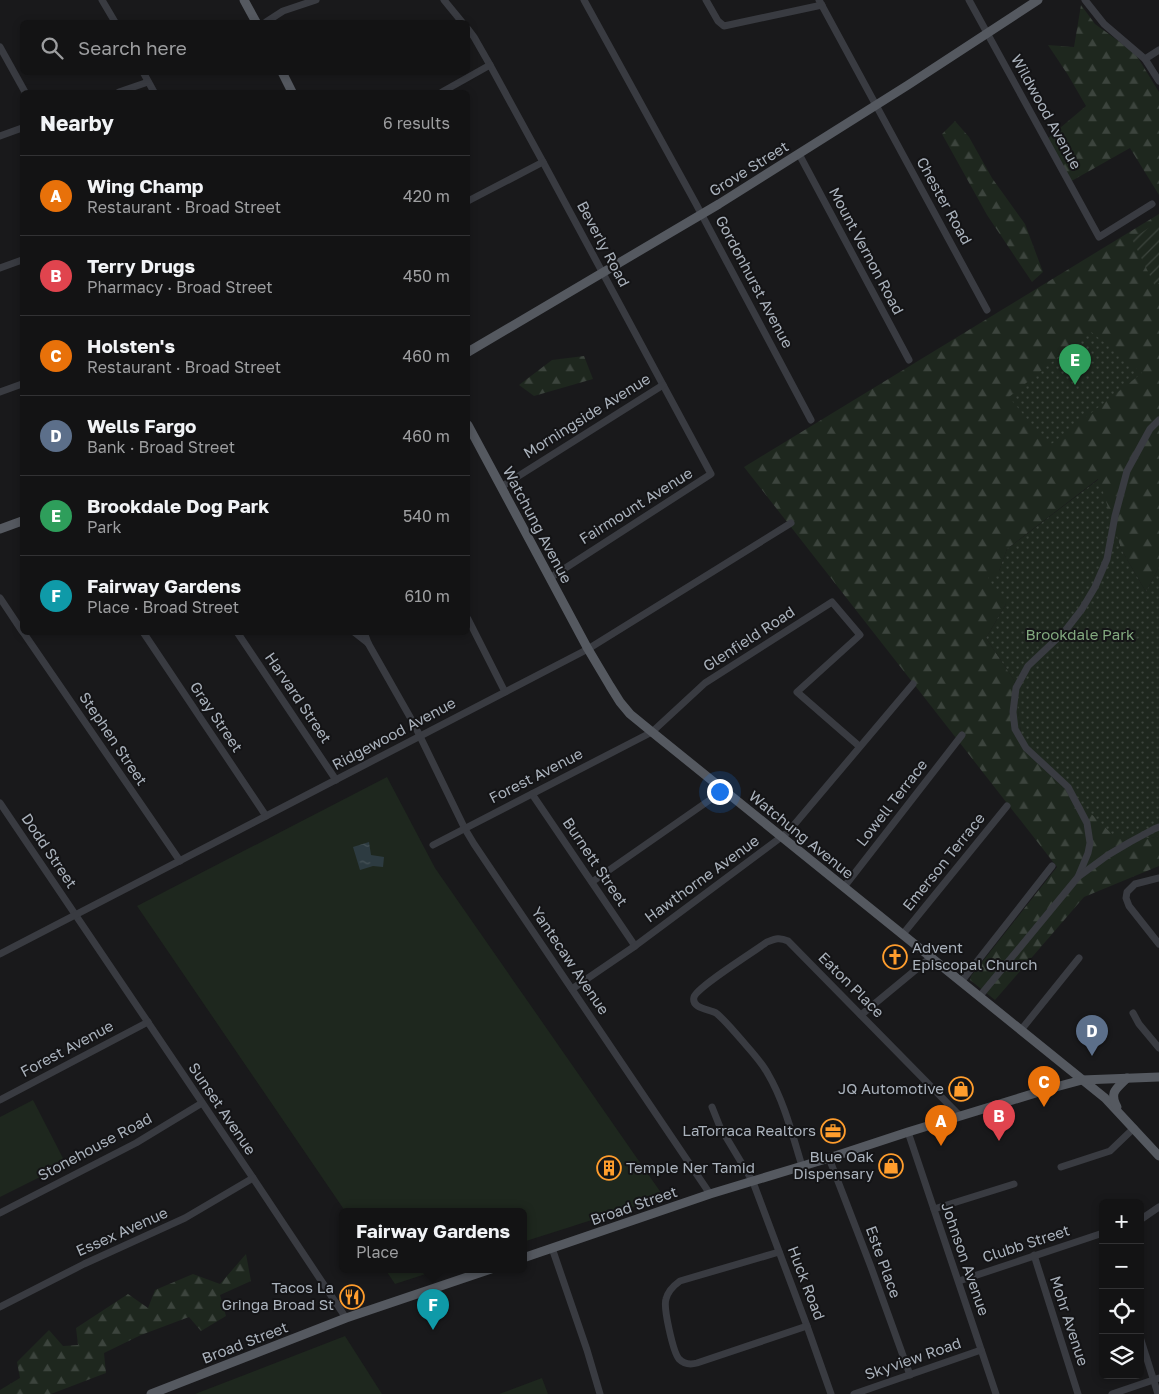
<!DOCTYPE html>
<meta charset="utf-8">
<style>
:root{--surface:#131314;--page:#202022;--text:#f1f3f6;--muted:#9d9ea0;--line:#323234;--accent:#ff9d2d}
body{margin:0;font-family:"Golos Text",sans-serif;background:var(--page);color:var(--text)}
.controls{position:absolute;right:15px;bottom:15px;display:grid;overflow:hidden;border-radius:8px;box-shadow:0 2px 8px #0003}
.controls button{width:45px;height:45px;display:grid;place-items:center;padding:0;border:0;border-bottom:1px solid var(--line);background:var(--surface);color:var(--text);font:25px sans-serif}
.you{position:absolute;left:719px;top:791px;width:18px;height:18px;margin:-12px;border:4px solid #fff;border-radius:50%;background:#1a73e8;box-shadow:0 0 0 8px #1a73e833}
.badge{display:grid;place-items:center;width:32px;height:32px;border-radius:50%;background:var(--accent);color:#fff;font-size:16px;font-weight:700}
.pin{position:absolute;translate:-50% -41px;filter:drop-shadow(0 1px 2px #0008)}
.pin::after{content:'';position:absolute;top:26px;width:18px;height:15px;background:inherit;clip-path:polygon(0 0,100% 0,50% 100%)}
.popup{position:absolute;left:339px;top:1208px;width:188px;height:65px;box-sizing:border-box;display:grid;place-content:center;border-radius:8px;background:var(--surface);filter:drop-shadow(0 1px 4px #0005);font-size:16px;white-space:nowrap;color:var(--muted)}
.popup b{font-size:19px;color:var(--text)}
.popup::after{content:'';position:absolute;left:50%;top:100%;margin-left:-10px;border:10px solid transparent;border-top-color:var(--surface)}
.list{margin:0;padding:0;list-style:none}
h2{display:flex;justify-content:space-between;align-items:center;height:65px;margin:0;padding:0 20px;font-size:21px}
h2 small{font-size:16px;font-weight:400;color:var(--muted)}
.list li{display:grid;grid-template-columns:32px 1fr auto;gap:15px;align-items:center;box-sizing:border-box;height:80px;padding:0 20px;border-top:1px solid var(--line)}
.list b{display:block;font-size:19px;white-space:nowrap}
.list p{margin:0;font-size:16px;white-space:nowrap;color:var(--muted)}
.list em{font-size:16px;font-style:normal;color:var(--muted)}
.icon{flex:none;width:28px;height:28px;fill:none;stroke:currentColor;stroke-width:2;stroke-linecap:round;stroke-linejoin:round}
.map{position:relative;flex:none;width:1159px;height:1394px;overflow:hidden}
.search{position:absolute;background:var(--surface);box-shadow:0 2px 8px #0003;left:20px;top:20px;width:450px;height:55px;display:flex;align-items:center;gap:12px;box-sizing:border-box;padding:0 18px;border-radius:8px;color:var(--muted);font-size:19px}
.panel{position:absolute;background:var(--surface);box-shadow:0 2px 8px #0003;left:20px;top:90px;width:450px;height:545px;border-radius:8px}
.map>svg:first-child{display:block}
</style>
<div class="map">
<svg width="1159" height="1394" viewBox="0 0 1159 1394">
<defs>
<pattern id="forest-firs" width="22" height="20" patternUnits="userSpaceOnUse" patternTransform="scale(1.25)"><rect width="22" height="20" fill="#1e271e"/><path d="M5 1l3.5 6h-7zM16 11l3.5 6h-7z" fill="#3c443d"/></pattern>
<pattern id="park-dots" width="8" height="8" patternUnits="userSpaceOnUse" patternTransform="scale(1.25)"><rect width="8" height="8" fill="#1e271e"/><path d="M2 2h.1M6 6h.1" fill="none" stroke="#3c443d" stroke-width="1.8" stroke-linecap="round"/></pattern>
<pattern id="garden-furrows" width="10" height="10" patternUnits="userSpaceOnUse" patternTransform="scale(1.25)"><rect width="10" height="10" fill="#1e271e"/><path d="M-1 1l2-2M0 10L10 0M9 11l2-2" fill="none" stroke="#3c443d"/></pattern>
<pattern id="water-ripples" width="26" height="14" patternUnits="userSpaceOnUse" patternTransform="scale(1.25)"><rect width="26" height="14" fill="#2d3b41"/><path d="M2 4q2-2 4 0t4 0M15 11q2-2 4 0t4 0" fill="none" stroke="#49555a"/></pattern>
</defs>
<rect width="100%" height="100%" fill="#19191b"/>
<g fill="#1e271e">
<polygon points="387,777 435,868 664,1197 523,1242 523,1211 345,1211 137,906"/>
<polygon points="33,1100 66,1164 0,1197 0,1117"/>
<polygon points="385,1269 441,1269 395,1284"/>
<polygon points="345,1336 382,1394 195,1394"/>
<polygon points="542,1378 548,1394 499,1394"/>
</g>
<g fill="url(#forest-firs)">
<polygon points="1081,5 1095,24 1135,53 1159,92 1159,195 1130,148 1068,183 1047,139 1086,106 1068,75 1048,45 1074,47"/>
<polygon points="955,121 969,137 992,178 1025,224 1043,272 1032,282 987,215 942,134"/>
<polygon points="1159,214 1159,567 1146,592 1121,549 1098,479 1007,549 999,571 1006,604 986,638 1014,680 1022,741 1151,838 1159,836 1159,866 1084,897 995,1000 970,980 971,976 1057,867 744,467"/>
<polygon points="584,356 593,379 534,396 519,385 552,360"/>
<polygon points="246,1254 251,1281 220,1295 226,1316 201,1331 189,1317 141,1335 104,1353 106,1373 51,1394 0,1394 0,1390 20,1378 17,1362 49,1330 63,1346 78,1345 76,1328 128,1294 148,1308 155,1290 193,1274 220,1284"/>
</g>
<g fill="url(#park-dots)">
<polygon points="1090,331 1142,373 1049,446 1009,397"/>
<polygon points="1099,479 1121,549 1146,592 1159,567 1159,836 1151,838 1113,835 1045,769 1022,741 1014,680 986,638 1006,604 988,578 999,571 1007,549"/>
</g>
<polygon fill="url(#garden-furrows)" points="1159,221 1159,283 1155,286 1132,239"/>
<polygon fill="url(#water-ripples)" points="369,842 371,855 384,857 383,867 373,866 360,870 353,847"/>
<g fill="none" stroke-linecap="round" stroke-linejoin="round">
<g stroke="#393b41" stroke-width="7">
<polyline points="102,0 115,22"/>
<polyline points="444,0 462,22"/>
<polyline points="584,0 695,202 811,420"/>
<polyline points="706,0 718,21 724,26 822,5"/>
<polyline points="819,0 987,310"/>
<polyline points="969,0 1099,237 1152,204"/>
<polyline points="1085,0 1104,24 1145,59 1159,81"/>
<polyline points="266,22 283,11 316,0"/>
<polyline points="468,29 474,37 490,65 543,162 711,474 550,578"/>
<polyline points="0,47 25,92"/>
<polyline points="1145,59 1159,50"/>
<polyline points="143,72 154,92"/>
<polyline points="119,92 148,82"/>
<polyline points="442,92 490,65"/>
<polyline points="0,136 22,128"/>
<polyline points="799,154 909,360"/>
<polyline points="468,201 543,162"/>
<polyline points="0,268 22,260"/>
<polyline points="0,392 22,384"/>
<polyline points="501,487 663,385"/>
<polyline points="0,598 22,631"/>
<polyline points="468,619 505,692"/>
<polyline points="23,632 180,861"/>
<polyline points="143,632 266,816"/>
<polyline points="237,632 336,780"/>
<polyline points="354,632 368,643"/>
<polyline points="364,632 368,643 414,724 465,829 474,844 710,1194"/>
<polyline points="532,794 635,946"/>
<polyline points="0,803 253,1178 346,1318"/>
<polyline points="433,845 652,732 705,683 832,602 860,635 797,692 859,746"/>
<polyline points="1078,877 1088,853 1090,843 1087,823 1068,787 1026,748 1015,729 1013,712 1016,688 1028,666 1065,631 1082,609 1095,587 1107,559 1115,516 1127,471 1150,429 1159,420"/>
<polyline points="1159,878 1135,884 1127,892 1126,898 1129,906 1159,944"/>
<polyline points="592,882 724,790"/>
<polyline points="844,887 962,735"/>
<polyline points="901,934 903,934 1007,806"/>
<polyline points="0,954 588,649 791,523"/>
<polyline points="961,982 1052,866"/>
<polyline points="572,989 635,946 788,832 913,684"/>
<polyline points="979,997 1078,877 1108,855 1130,842 1154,829 1159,827"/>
<polyline points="1133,1013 1139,1024 1159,1048"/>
<polyline points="861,1015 930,958"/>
<polyline points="1021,1030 1079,958"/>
<polyline points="0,1100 148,1022"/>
<polyline points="712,1107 720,1127 753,1182 807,1326 831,1394"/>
<polyline points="908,1132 996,1394"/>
<polyline points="829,1158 871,1267 910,1375"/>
<path d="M802 1166C793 1137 784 1101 768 1074 762 1063 753 1053 745 1044 738 1036 724 1019 716 1013 710 1009 691 1009 694 997 697 987 755 951 767 942 775 939 779 937 788 941L960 1116"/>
<polyline points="1061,1167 1110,1151 1134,1128"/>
<polyline points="934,1209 1014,1184"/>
<polyline points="0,1213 136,1143 202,1103"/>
<polyline points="1140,1220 1159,1207"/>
<polyline points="552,1248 587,1350 600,1394"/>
<path d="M779 1252 680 1281C673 1286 668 1291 666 1299 663 1307 673 1352 679 1359 684 1364 690 1365 697 1363L807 1326"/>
<polyline points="1034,1255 1078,1394"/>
<polyline points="959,1281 1103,1233"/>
<polyline points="0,1307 84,1264 185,1218 253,1178"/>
<polyline points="1140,1337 1158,1394"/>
<polyline points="854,1394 981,1350"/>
<polyline points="1112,1394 1159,1378"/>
</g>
<g stroke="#555960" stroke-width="9">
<polyline points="244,0 256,22"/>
<polyline points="282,72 292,92"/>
<polyline points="468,352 719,204 908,85 1038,0"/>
<polyline points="468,425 588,649 610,686 620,702 630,714 652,732 1105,1098 1159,1156"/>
<polyline points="0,529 22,521"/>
<path d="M1117 1107C1109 1092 1116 1089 1127 1078"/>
<polyline points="523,1258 710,1194 829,1158 908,1132 1052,1088 1082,1080 1159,1077"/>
<polyline points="151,1394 346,1318 491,1269"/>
</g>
</g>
<defs>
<g id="church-ring" transform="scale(1.25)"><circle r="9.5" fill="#141416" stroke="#ff9d2d" stroke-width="1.5"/><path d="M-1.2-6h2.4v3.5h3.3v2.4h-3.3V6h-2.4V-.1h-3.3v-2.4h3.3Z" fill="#ff9d2d"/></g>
<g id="shop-ring" transform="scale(1.25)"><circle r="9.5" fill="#141416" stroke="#ff9d2d" stroke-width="1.5"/><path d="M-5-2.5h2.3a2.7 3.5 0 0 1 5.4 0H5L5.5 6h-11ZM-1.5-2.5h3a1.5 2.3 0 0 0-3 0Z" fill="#ff9d2d"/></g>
<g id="office-ring" transform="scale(1.25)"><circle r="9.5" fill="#141416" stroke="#ff9d2d" stroke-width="1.5"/><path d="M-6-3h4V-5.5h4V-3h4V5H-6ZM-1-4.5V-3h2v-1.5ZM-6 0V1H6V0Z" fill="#ff9d2d"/></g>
<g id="building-ring" transform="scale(1.25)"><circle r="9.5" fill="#141416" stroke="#ff9d2d" stroke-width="1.5"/><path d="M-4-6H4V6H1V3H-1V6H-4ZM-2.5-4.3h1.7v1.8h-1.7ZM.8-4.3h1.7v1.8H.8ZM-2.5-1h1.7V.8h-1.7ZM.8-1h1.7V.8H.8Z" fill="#ff9d2d"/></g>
<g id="restaurant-ring" transform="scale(1.25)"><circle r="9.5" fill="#141416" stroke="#ff9d2d" stroke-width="1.5"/><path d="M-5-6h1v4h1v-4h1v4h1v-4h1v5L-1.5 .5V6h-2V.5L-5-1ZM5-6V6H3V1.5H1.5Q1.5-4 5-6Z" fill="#ff9d2d"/></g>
</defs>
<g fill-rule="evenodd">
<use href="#church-ring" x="895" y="957"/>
<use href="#shop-ring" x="961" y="1089"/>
<use href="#office-ring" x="833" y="1131"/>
<use href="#shop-ring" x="891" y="1166"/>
<use href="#building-ring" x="609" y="1168"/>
<use href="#restaurant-ring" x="352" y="1297"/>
</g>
<g text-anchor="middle" stroke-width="4" stroke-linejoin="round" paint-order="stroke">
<g font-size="15" fill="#aab2bc" stroke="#141416">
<text transform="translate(1046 112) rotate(61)" y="5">Wildwood Avenue</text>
<text transform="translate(749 169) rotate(-32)" y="5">Grove Street</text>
<text transform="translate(944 201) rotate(61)" y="5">Chester Road</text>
<text transform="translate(603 244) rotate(62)" y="5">Beverly Road</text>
<text transform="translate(866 251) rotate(62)" y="5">Mount Vernon Road</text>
<text transform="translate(754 282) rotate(62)" y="5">Gordonhurst Avenue</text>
<text transform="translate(587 416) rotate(-32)" y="5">Morningside Avenue</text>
<text transform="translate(636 506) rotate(-32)" y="5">Fairmount Avenue</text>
<text transform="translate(537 525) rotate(62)" y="5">Watchung Avenue</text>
<text transform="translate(749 639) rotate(-33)" y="5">Glenfield Road</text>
<text transform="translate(298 698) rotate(56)" y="5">Harvard Street</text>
<text transform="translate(216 717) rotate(56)" y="5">Gray Street</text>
<text transform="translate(394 734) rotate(-28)" y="5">Ridgewood Avenue</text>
<text transform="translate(113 739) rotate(56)" y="5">Stephen Street</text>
<text transform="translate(536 776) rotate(-27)" y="5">Forest Avenue</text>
<text transform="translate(892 803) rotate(-52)" y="5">Lowell Terrace</text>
<text transform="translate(801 835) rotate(39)" y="5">Watchung Avenue</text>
<text transform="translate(49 851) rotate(56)" y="5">Dodd Street</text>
<text transform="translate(595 862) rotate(56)" y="5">Burnett Street</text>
<text transform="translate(944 862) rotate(-51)" y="5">Emerson Terrace</text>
<text transform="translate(702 879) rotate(-36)" y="5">Hawthorne Avenue</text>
<text transform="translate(570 961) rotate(56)" y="5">Yantecaw Avenue</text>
<text transform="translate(851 985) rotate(45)" y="5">Eaton Place</text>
<text transform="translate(67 1049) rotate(-28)" y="5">Forest Avenue</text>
<text transform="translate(222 1109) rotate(56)" y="5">Sunset Avenue</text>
<text transform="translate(95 1147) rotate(-28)" y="5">Stonehouse Road</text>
<text transform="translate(634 1206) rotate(-19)" y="5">Broad Street</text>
<text transform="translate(122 1232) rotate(-24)" y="5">Essex Avenue</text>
<text transform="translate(1026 1244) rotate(-18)" y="5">Clubb Street</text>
<text transform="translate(965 1259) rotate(71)" y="5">Johnson Avenue</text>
<text transform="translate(883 1262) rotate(70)" y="5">Este Place</text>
<text transform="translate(806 1283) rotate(69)" y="5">Huck Road</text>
<text transform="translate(1069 1321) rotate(72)" y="5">Mohr Avenue</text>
<text transform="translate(245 1343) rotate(-21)" y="5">Broad Street</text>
<text transform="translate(913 1359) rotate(-19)" y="5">Skyview Road</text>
</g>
<g font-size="15" fill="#82a97f" stroke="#141416">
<text x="1080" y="640">Brookdale Park</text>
</g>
<g font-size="15" fill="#aab2bc" stroke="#141416" text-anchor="end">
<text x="912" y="953" text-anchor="start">Advent<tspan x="912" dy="17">Episcopal Church</tspan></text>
<text x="944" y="1094">JQ Automotive</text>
<text x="816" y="1136">LaTorraca Realtors</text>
<text x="874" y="1162">Blue Oak<tspan x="874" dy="17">Dispensary</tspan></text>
<text x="626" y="1173" text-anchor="start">Temple Ner Tamid</text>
<text x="334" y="1293">Tacos La<tspan x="334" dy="17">Gringa Broad St</tspan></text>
</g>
</g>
</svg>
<div class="controls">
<button>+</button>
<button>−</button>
<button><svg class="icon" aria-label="locate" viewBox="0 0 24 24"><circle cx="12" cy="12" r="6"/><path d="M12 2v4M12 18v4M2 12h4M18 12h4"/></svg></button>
<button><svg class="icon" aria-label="layers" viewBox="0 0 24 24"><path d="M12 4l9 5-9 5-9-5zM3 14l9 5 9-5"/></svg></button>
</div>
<div class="you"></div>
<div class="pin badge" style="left:941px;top:1146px;background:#e8710a">A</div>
<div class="pin badge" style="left:999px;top:1141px;background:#e0444e">B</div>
<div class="pin badge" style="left:1044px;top:1107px;background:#e8710a">C</div>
<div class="pin badge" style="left:1092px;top:1056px;background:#5c6f8a">D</div>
<div class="pin badge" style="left:1075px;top:385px;background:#2e9e5b">E</div>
<div class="pin badge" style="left:433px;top:1330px;background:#0f9aa8">F</div>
<div class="popup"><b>Fairway Gardens</b>Place</div>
<div class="search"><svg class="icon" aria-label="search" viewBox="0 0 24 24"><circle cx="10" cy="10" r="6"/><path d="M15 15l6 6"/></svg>Search here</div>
<section class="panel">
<h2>Nearby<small>6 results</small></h2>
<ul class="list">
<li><span class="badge" style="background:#e8710a">A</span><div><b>Wing Champ</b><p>Restaurant · Broad Street</p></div><em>420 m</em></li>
<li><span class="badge" style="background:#e0444e">B</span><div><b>Terry Drugs</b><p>Pharmacy · Broad Street</p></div><em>450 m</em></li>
<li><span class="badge" style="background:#e8710a">C</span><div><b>Holsten's</b><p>Restaurant · Broad Street</p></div><em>460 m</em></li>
<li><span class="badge" style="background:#5c6f8a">D</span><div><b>Wells Fargo</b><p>Bank · Broad Street</p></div><em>460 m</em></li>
<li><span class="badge" style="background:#2e9e5b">E</span><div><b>Brookdale Dog Park</b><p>Park</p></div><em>540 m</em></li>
<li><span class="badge" style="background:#0f9aa8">F</span><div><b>Fairway Gardens</b><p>Place · Broad Street</p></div><em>610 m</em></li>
</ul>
</section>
</div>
